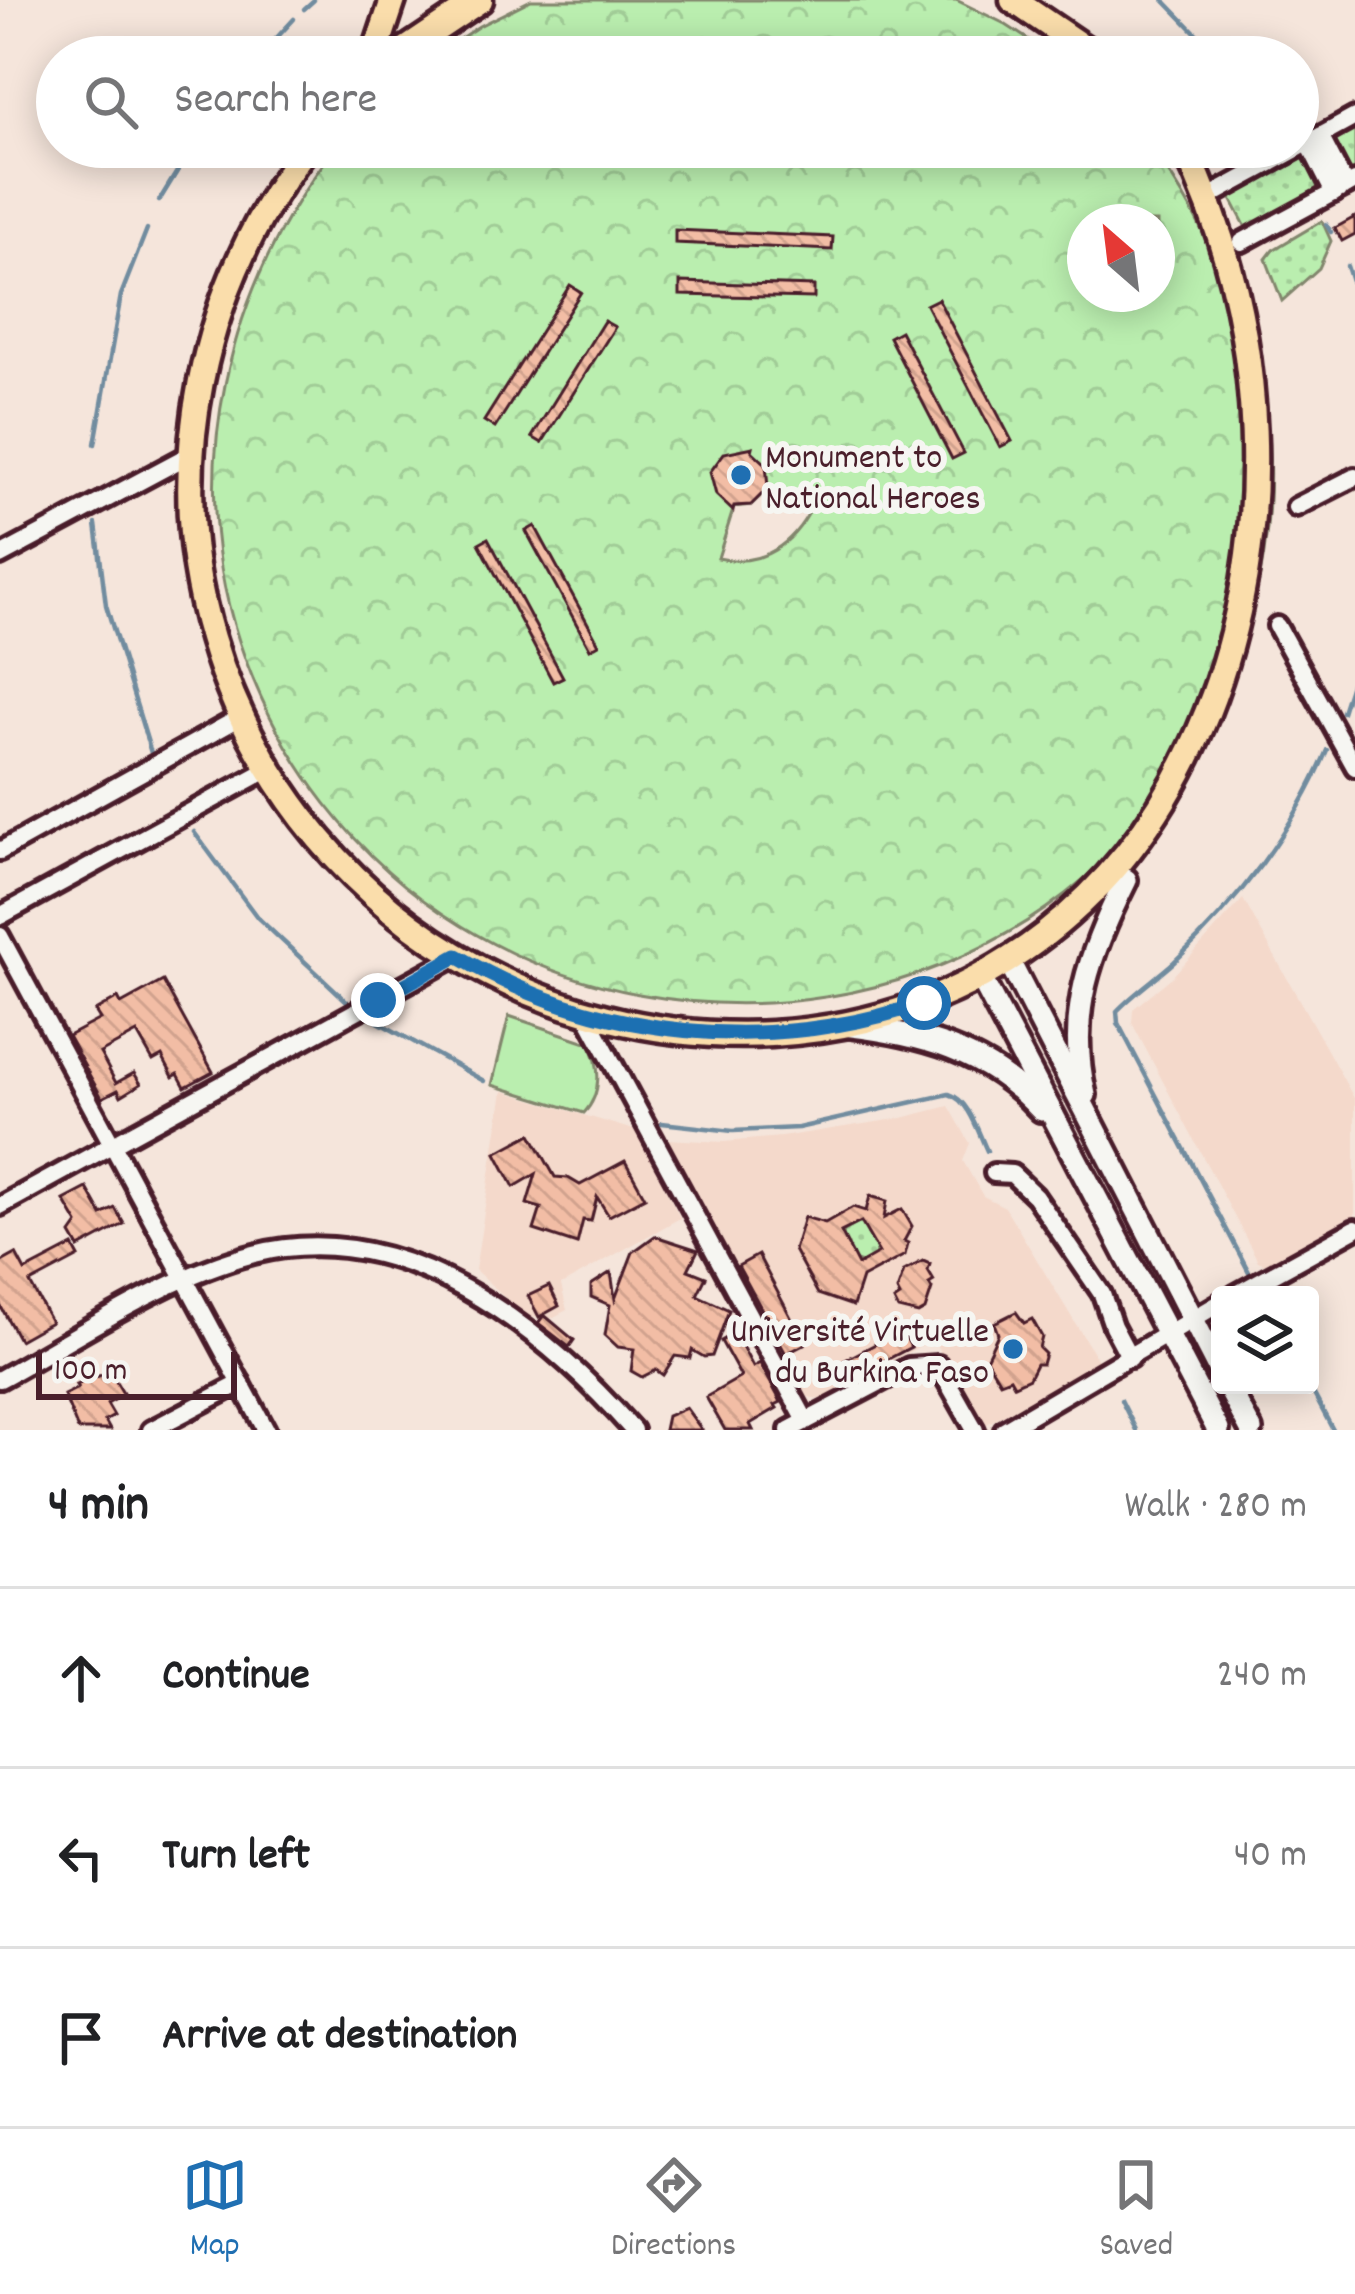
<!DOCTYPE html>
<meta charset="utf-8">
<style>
:root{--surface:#fff;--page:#f2f2f2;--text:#202124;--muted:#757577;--line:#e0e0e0;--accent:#1f6fb2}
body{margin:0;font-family:Dekko,sans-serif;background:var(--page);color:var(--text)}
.controls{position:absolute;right:36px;bottom:36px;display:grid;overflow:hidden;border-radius:12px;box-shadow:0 6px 30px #0003}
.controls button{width:108px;height:108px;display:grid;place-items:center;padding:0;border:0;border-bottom:3px solid var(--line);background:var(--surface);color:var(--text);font:60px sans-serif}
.compass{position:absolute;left:1067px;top:204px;width:108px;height:108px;border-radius:50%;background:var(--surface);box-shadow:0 6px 30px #0003;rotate:332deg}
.scale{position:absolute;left:36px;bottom:30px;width:201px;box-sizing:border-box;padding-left:12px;border:6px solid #4a1f2b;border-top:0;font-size:33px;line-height:42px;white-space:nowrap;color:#4a1f2b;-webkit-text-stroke:9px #f6f6f2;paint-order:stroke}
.stop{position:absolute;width:36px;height:36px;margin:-27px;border:9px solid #1f6fb2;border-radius:50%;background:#fff}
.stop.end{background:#1f6fb2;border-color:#fff;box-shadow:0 3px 12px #0008}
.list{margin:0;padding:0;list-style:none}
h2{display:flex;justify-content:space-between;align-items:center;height:156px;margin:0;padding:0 48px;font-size:51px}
h2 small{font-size:39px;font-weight:400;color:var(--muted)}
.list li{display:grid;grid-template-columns:78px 1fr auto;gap:36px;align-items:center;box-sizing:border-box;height:180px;padding:0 48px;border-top:3px solid var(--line)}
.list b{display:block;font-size:45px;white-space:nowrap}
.list em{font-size:39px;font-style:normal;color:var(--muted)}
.icon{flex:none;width:66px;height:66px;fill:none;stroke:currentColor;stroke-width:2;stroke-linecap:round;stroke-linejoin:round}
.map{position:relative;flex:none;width:1355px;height:1430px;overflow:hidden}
.search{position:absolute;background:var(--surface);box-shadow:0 6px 30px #0003;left:36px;right:36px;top:36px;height:132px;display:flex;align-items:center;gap:30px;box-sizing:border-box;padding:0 42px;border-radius:66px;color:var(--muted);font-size:45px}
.sheet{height:696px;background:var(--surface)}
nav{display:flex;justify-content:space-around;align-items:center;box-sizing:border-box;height:168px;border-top:3px solid var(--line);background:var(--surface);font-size:33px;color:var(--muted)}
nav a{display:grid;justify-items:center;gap:6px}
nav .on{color:var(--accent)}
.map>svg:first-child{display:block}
</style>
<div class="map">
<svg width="1355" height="1430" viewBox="0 0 1355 1430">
<defs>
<pattern id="grass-dots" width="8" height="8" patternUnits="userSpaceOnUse" patternTransform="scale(3)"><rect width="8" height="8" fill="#baeeaf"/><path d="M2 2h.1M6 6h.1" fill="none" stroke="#a1cc97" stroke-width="1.8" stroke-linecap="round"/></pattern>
<pattern id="park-crowns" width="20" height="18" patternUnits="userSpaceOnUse" patternTransform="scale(3)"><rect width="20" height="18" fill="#baeeaf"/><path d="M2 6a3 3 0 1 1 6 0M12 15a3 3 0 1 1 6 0" fill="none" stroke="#a1cc97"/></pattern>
<pattern id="building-back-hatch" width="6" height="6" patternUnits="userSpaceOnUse" patternTransform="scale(3)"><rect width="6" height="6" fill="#f2bda5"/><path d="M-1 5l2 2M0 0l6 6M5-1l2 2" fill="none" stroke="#d1a28e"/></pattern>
</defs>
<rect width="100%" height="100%" fill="#f5e5db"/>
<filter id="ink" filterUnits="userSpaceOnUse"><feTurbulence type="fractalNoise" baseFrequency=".00833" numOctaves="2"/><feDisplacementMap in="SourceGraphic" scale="24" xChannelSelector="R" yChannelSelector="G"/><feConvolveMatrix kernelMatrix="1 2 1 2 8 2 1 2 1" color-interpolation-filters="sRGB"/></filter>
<g filter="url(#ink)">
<g fill="#f4d9cb">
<polygon points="1243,899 1355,1100 1355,1216 1268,1265 1258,1261 1132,1023 1133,1009 1172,977"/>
<polygon points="503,1091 637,1131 680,1218 561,1285 567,1310 550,1319 544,1315 527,1318 475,1270"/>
<polygon points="949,1106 970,1143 963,1161 983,1196 1005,1207 1100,1364 981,1427 933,1339 822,1400 805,1396 666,1139 724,1142 781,1137 902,1118"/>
</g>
<g fill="url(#grass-dots)" stroke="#82866d" stroke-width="3">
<polygon points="1355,128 1355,175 1348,179 1329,142"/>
<polygon points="1305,155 1326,193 1249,233 1229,195"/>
<polygon points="1322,221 1331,241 1319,268 1282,301 1266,259 1273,250"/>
<polygon points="859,1223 870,1225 868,1234 879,1241 875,1256 862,1263 847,1258 848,1245 840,1245 844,1231"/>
</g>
<g fill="url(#park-crowns)" stroke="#82866d" stroke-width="3" fill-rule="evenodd">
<polygon points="531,0 956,0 1003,23 1055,57 432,57 479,26"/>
<path d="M336 147H1150C1183 189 1204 232 1225 281 1233 299 1243 318 1249 336 1283 442 1274 575 1229 675 1220 697 1205 717 1193 737 1179 761 1167 787 1150 809 989 1017 683 1062 462 926 355 861 278 759 239 641 183 470 227 285 336 147ZM1085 222H1157V294H1085ZM766 491 812 507C793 544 762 568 718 558L734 507 751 505Z"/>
</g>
<path fill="#baeeaf" stroke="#82866d" stroke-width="3" d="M509 1016 589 1043C601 1065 602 1094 584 1113L492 1085Z"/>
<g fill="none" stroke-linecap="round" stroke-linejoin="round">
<g stroke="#718c9f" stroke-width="4.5">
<polyline points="1164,0 1219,57"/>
<polyline points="304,9 314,0"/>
<polyline points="259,57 294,19"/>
<polyline points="159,201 192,147"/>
<polyline points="1326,224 1331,232"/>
<polyline points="1347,266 1355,291"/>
<polyline points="95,444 121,295 147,229"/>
<polyline points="96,524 106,605 151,753"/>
<polyline points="1342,712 1355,671"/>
<polyline points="194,832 257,917 351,1005"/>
<polyline points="378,1022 484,1081"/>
<path d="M662 1123 733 1131 798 1128 949 1094C969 1100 978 1132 987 1151"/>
<path d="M1249 1272 1118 1023 1117 1011C1134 993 1155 979 1174 962 1237 903 1294 830 1327 750"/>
<polyline points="1309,1385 1333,1430"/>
<polyline points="1121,1400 1136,1430"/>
</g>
</g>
<g fill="url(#building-back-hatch)" stroke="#4a1f2b" stroke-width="3" fill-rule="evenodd">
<polygon points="1355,217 1355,234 1342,241 1335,228"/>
<polygon points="675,230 833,237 832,250 675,243"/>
<polygon points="680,282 814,286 814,298 680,295"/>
<polygon points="570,285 581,292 495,428 484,421"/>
<polygon points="938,299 1012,441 1000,447 926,305"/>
<polygon points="604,321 615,327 542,443 532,437"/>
<polygon points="900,331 964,453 952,459 889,337"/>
<polygon points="753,447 752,451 766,464 768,488 751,505 734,506 733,511 716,495 710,472 724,453"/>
<polygon points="535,526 599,644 590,649 526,531"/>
<polygon points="488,538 563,677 553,682 479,543"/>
<polygon points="163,981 213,1072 185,1087 178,1074 173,1077 162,1056 153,1061 137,1033 100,1053 116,1083 134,1073 141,1084 121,1096 118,1090 102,1098 68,1036 100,1019 95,1011 118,998 121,1004"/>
<polygon points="531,1134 555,1177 568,1178 580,1185 625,1161 645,1197 609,1216 597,1197 591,1221 583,1220 577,1244 534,1230 541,1208 527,1204 536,1174 514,1187 496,1153"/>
<polygon points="87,1188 102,1215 115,1208 124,1224 79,1248 71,1234 78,1224 64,1200"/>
<path d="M870 1196 887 1201 884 1218 902 1209 912 1226 904 1241 908 1243 905 1255 862 1278 853 1306 818 1294 794 1250 804 1217 825 1223 853 1207 866 1211ZM861 1222 879 1253 858 1265 841 1232Z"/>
<polygon points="655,1236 698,1250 688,1270 706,1277 697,1295 729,1310 712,1356 704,1357 692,1350 690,1358 675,1356 663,1375 656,1370 642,1377 631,1371 634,1349 618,1347 605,1335 610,1305 591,1297 591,1285 611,1272 615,1299 633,1252"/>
<polygon points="73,1246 79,1257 30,1283 51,1322 19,1340 0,1305 0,1263 16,1254 25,1271"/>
<polygon points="758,1255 805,1344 786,1354 738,1266"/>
<polygon points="923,1261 930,1264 928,1271 934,1281 929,1284 932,1289 925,1310 918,1314 898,1309 894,1301 900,1297 897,1291 904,1271"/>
<polygon points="549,1286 559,1306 539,1317 528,1296"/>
<polygon points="1016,1312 1024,1323 1032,1319 1042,1337 1039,1348 1045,1354 1042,1364 1036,1364 1029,1378 1014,1385 1010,1378 1000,1382 986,1359 998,1334 994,1323"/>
<polygon points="544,1315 574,1340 569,1347 538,1323"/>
<polygon points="902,1330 911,1347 844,1382 836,1365"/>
<polygon points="735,1333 753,1367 760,1363 781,1402 775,1405 777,1408 750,1424 753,1430 725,1430 706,1397 741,1377 721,1341"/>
<polygon points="101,1375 115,1380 124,1395 107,1404 114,1416 105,1421 110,1430 78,1430 64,1395 78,1388 76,1385"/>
<polygon points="686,1408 702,1430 664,1430 667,1416"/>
</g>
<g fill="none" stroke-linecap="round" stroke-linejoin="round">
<g stroke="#4a1f2b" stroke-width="26">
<g id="street">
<polyline points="1320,136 1346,186"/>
<polyline points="1308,142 1334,193"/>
<polyline points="1216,193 1355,117"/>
<polyline points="1242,242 1355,181"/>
<polyline points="1296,507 1355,477"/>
<polyline points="0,556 191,454"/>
<polyline points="1277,626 1355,767"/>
<polyline points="0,851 241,717"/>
<polyline points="0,916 269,769"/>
<polyline points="0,936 266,1430"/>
<polyline points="585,1012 806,1421"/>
<polyline points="994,1173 1012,1174 1035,1196 1102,1294 1113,1326 1130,1358"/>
<polyline points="0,1206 457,956"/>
<polyline points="1235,1295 1355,1229"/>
<path d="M0 1379C81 1335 164 1277 254 1254 402 1216 541 1326 633 1430"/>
<polyline points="151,1430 241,1383"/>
<polyline points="789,1430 909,1367 938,1365 975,1430"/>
<polyline points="1004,1430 1220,1303"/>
</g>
</g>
<g stroke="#4a1f2b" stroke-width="30">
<g id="secondary">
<polyline points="1011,965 1220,1372"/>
<polyline points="982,980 1218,1430"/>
<path d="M844 1025C922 1034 986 1050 1041 1110"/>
<path d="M1085 1095C1066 1014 1090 952 1126 880"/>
<polyline points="1227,1385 1251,1430"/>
</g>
</g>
<g stroke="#4a1f2b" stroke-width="33">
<g id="primary">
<polyline points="1013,0 1097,57"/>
<polyline points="374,57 393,0"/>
<polyline points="395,57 480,0"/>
<path d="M307 147C201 285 162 470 212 638 250 769 336 883 454 954 549 1012 661 1040 772 1034 1212 1006 1355 501 1184 147"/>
</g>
</g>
<use href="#street" stroke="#f6f6f2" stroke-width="16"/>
<use href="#secondary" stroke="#f6f6f2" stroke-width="21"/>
<use href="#primary" stroke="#faddab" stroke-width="24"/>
</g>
</g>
<g fill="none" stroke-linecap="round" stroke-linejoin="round" filter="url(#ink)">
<path stroke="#1f6fb2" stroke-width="15" d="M378 1000 457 956C599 1040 768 1055 924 1003"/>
</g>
<g fill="#1f6fb2" stroke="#f6f6f2" stroke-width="4.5">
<circle cx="741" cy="475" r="12"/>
<circle cx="1013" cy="1349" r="12"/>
</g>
<g text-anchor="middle" stroke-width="12" stroke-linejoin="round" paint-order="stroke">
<g font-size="36" fill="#4a1f2b" stroke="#f6f6f2" text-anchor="start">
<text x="765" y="467">Monument to<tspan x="765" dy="41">National Heroes</tspan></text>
<text x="989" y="1341" text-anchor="end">Université Virtuelle<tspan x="989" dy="41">du Burkina Faso</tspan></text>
</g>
</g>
</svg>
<div class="controls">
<button><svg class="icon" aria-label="layers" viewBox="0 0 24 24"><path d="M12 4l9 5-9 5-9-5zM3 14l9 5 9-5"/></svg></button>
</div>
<svg class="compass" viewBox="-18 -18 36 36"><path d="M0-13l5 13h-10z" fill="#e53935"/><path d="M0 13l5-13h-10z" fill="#757577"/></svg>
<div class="scale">100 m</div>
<div class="stop" style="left:924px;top:1003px"></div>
<div class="stop end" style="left:378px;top:1000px"></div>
<div class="search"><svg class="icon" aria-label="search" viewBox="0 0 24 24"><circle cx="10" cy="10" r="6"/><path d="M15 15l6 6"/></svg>Search here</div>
</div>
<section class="sheet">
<h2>4 min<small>Walk · 280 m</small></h2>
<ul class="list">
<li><svg class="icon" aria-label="ahead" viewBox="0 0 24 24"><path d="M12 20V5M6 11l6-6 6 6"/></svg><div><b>Continue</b></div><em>240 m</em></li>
<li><svg class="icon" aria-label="left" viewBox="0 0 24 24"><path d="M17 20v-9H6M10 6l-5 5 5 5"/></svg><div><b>Turn left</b></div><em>40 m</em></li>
<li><svg class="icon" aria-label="arrive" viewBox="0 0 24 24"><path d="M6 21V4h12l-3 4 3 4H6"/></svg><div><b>Arrive at destination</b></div></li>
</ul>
</section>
<nav>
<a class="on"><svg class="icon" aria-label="map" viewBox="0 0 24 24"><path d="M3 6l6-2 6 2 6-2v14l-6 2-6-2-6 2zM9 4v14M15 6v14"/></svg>Map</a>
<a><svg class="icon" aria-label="directions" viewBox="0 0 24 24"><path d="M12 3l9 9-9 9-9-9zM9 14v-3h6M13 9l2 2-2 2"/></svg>Directions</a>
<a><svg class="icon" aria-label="saved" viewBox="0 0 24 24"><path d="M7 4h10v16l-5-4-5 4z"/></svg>Saved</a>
</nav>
